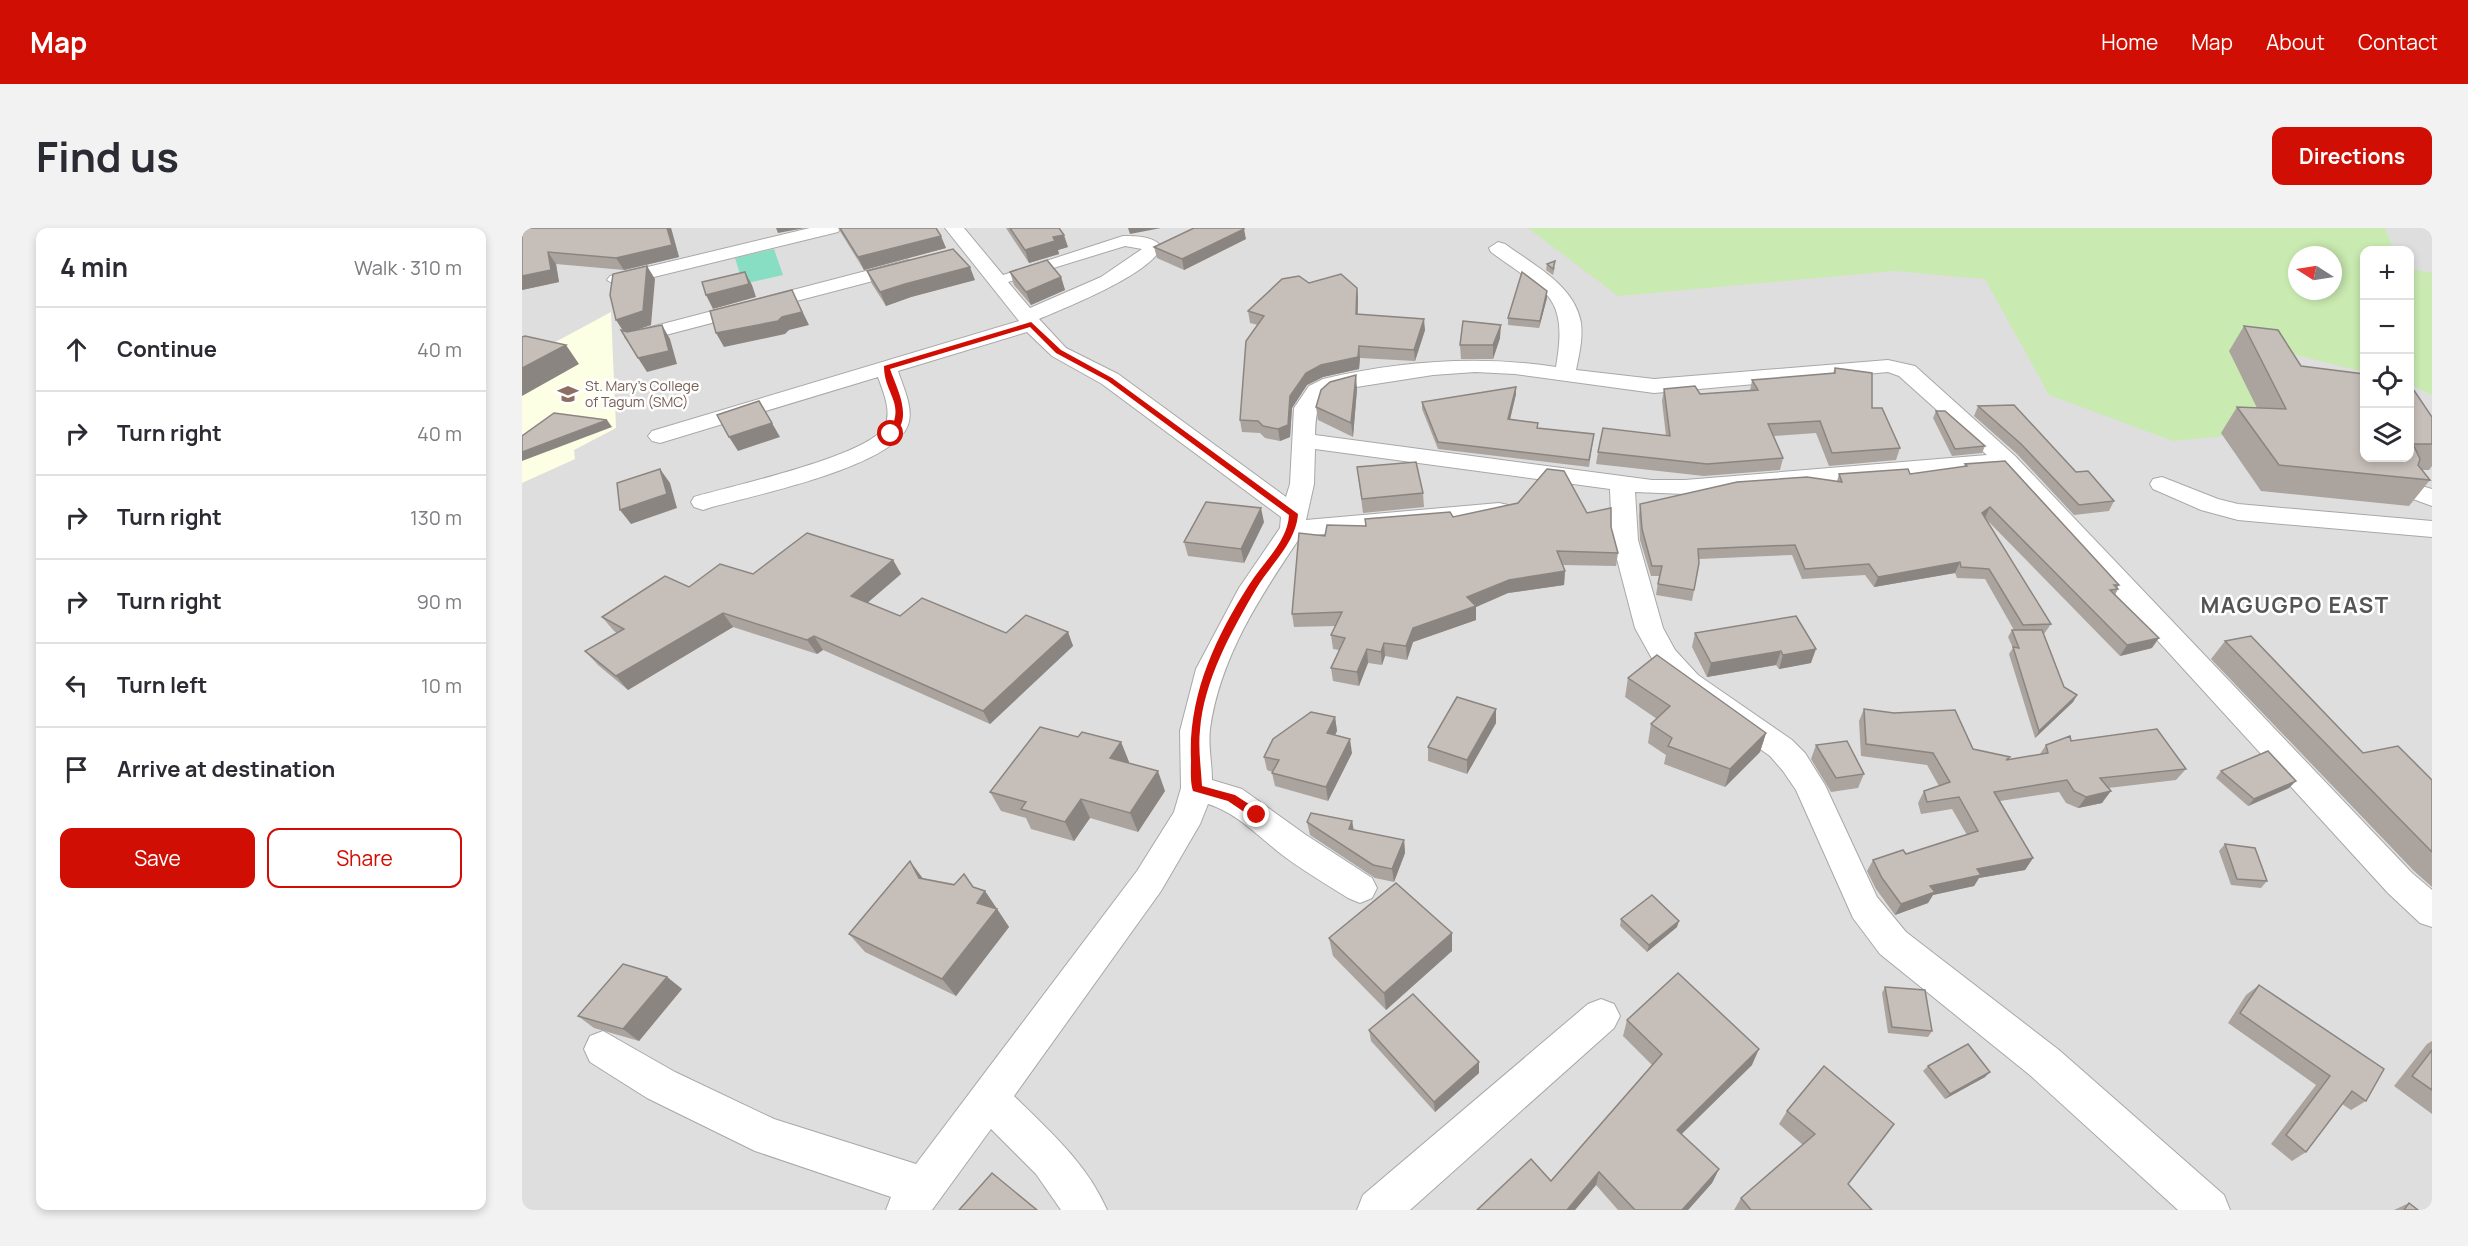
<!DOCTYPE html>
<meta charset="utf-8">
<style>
:root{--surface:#fff;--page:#f2f2f3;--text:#2b2b33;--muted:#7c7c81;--line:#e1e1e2;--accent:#d00e03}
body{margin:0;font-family:Manrope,sans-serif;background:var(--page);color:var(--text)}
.controls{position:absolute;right:18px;top:18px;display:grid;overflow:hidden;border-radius:12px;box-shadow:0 3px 9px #0003}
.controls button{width:54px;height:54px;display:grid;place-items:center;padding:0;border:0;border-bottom:2px solid var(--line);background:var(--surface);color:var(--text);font:30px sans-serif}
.compass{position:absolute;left:1766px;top:18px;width:54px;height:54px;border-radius:50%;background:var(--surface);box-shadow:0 3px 9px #0003;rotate:282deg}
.stop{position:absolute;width:18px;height:18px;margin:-14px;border:4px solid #d00e03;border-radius:50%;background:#fff}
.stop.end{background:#d00e03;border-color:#fff;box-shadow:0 2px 6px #0008}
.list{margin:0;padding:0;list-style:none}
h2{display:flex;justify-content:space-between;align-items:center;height:78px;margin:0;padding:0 24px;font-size:26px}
h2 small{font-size:20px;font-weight:400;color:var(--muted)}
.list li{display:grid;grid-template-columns:39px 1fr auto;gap:18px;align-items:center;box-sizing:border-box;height:84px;padding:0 24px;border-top:2px solid var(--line)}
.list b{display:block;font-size:22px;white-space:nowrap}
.list em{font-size:20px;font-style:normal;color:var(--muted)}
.actions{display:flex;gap:12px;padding:18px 24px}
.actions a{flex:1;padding:14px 0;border:2px solid var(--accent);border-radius:12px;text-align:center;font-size:21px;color:var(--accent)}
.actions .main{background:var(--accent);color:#fff}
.icon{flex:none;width:33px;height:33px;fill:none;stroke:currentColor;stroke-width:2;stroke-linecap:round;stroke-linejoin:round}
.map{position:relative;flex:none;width:1910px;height:982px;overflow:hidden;border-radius:12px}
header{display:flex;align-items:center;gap:36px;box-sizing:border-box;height:84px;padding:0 30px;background:var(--accent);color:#fff}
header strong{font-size:28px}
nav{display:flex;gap:33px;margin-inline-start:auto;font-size:21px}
.intro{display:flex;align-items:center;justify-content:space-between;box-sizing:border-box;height:144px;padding:0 36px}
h1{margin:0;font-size:42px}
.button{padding:15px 27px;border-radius:12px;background:var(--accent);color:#fff;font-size:21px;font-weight:700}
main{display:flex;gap:36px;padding:0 36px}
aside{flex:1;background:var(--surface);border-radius:12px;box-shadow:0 3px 9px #0003}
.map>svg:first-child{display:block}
</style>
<header>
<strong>Map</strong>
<nav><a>Home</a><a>Map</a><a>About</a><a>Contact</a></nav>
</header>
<div class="intro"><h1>Find us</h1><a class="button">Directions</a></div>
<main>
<aside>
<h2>4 min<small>Walk · 310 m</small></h2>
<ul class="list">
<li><svg class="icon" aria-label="ahead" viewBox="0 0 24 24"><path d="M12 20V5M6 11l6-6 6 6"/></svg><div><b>Continue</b></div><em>40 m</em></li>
<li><svg class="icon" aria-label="right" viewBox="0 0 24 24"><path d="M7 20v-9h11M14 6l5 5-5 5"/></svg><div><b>Turn right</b></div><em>40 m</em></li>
<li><svg class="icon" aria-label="right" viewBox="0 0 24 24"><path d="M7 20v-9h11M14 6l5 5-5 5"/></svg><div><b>Turn right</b></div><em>130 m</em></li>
<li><svg class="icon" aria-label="right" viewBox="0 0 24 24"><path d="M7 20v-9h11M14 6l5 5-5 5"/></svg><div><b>Turn right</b></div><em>90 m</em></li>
<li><svg class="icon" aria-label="left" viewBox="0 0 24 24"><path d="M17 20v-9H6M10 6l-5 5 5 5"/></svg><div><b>Turn left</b></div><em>10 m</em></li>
<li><svg class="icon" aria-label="arrive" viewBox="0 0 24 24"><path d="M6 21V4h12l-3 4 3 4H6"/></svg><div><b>Arrive at destination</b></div></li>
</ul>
<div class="actions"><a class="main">Save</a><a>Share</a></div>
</aside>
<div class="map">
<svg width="1910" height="982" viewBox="0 0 1910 982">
<rect width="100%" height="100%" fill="#f1efe8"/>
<path fill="#dfdede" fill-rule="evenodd" d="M0 0H1910V982H0ZM1842 22H1888V230H1842ZM1775 27H1811V63H1775Z"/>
<polygon fill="#fdffe4" points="89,84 94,200 52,222 53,231 0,255 0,132"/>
<g fill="#c9eab0" fill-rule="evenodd">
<path d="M1006 0H1863L1872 22H1842V144L1751 121 1744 204 1651 213 1527 167 1463 51 1372 43 1096 68ZM1775 27H1811V63H1775Z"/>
<polygon points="1888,41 1910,45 1910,167 1888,156"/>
</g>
<polygon fill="#88dec2" points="252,21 261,47 221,56 213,30"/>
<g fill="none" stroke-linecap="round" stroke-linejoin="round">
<g stroke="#a8a8a8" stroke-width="2">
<g id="minor">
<polygon points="288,0 319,0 316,4 95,58 85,52 88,48"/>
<path d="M423 0H442L481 47 601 8C613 8 631 8 639 18 634 44 541 81 517 91L544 120 596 146 764 269 768 256 772 180 787 158 801 151C877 133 957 127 1034 139 1047 65 1023 64 969 24L967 20 976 14 983 16C1010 36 1053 57 1059 95 1061 111 1057 127 1054 142L1132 151 1366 132 1393 138 1493 228 1890 645 1910 662V699L1898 695 1866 665 1479 241 1163 266 1113 264 1116 312 1141 400 1153 422 1176 447 1270 512 1283 525 1303 557 1355 669 1384 704 1537 822 1702 967 1708 982H1656L1509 848 1358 726 1331 690 1274 562 1261 543 1248 528 1156 463 1133 436 1113 400 1090 312 1088 261 793 221 792 256 784 292 977 275 986 277 989 283 986 289 977 291 779 308C739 367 698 429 688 501 686 517 690 536 690 552L720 561 784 607 850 650 855 660 850 670 838 675 826 670C804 656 780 642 759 626 736 608 715 585 686 576L678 596 639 663 492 868C527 902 566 937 585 982H539L514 946 469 901 410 982H364L369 969 233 923 125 870 68 834 62 821 68 808 81 803 153 844 252 891 394 936 615 643 652 584 659 560 658 503 674 441 717 360 758 300 759 289 580 156 530 128 505 104 376 143C381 159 392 180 386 197 371 239 233 267 190 279L181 282 172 279 169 274 172 269C209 258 348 228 363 198 370 183 361 163 356 149L138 215 130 213 126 208 130 203 497 93ZM603 18 620 21 579 49 508 80 486 54ZM953 144 993 146 1132 165 1366 144 1377 148 1465 227 1163 252H1130L793 207C794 185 794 172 815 162L911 147Z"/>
<polygon points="386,32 395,38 393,42 113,115 106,113 103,109 106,105"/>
<polygon points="1640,249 1696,271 1716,276 1910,293 1910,309 1716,292 1679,282 1631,261 1628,256 1631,251"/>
<polygon points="1889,255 1910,261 1910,278 1880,267 1877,262 1880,257"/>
<polygon points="1079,771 1092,776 1098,788 1092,800 888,982 835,982 841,967 1066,776"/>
</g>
</g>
<use href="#minor" fill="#fff" fill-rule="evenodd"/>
</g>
<g fill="#aaa39e">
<polygon points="0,0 149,0 157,29 102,42 34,36 37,54 0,62"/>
<polygon points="316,0 414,0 424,20 342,42"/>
<polygon points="484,0 537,0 546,19 536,22 537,26 507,35"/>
<polygon points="724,11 662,42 635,30 632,19"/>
<polygon points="1025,36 1033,39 1031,47 1024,42"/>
<polygon points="345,43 453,52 389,69 364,78 350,56"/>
<polygon points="488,44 539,49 543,62 509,77 492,57"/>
<polygon points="787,55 835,60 836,71 836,86 903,102 893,133 838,130 837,141 801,149 785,157 770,180 768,209 758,213 743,210 738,205 720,204 718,192 736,97 728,95 726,83"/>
<polygon points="1025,70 1017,100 986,97 986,90"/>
<polygon points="1722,98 1779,138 1887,155 1910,189 1910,238 1907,242 1900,242 1908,252 1887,278 1739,263 1699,205 1715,179 1735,180 1707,123"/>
<polygon points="978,110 971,131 939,131 938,117"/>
<polygon points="1313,140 1350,180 1378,220 1374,232 1307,238 1294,205 1252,208 1261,230 1258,242 1182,248 1074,236 1076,224 1144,208 1140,173 1142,161 1178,166 1228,163 1230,152 1311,145"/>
<polygon points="994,159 994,166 988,192 1016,195 1016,201 1072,206 1067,239 916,221 900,181 900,174"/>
<polygon points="835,161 831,209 796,192 794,179"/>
<polygon points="1456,178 1554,244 1592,273 1587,283 1552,287 1495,226 1452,188"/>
<polygon points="1414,183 1463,218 1460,225 1430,228 1411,190"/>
<polygon points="1443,236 1597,357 1595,360 1596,361 1593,367 1630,420 1598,428 1463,290 1529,396 1522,406 1542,459 1555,467 1551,474 1513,510 1487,426 1491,420 1486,409 1490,402 1492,402 1463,351 1435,350 1433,345 1352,359 1343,347 1280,351 1270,327 1177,331 1177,335 1170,373 1134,367 1137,348 1129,348 1118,312 1117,287 1118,276 1315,253 1317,246 1388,246 1442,239"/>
<polygon points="835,239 901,265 902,279 841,285"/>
<polygon points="1065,285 1089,299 1096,325 1094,338 1041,337 1043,343 1042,357 986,365 954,379 954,392 891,414 885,432 863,428 860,437 846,435 837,458 811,453 809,440 817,422 811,421 809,407 814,398 772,399 770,386 803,308 844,298 931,289"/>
<polygon points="742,294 722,335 666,328 662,314"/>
<polygon points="371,332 379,346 345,375 378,388 484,405 546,404 551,418 468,496 301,422 295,426 211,399 106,462 76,437 63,423 95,405 92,403 80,389 167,359 231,346"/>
<polygon points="1274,388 1289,435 1257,441 1254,437 1185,449 1170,419 1173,405"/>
<polygon points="1703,413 1841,525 1910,552 1910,659 1892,643 1689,431"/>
<polygon points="1106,450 1244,505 1238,524 1203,559 1142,536 1144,527 1126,515 1129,496 1135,491 1103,469"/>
<polygon points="974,481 974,495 945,546 906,533 906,519"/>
<polygon points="1342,481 1451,521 1486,532 1518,526 1524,517 1549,513 1664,541 1654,552 1586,560 1580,575 1556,580 1544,575 1537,564 1478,573 1511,630 1503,642 1457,650 1452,658 1411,667 1406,675 1373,687 1354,661 1345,643 1351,632 1384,626 1445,607 1430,581 1399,586 1396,575 1402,563 1417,558 1405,537 1339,528 1337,493"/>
<polygon points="813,489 815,503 813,507 830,525 806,573 753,558 750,545 750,544 745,542 742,529"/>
<polygon points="556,509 599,514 607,534 606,535 643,563 616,604 568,590 552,613 509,601 504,590 479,583 468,564"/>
<polygon points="1294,517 1342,546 1336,560 1309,564 1289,531"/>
<polygon points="1699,543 1767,560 1726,578 1694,550"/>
<polygon points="830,593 832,602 882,612 883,625 872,654 853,650 788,607 785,594"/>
<polygon points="1703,616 1745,653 1739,660 1709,657 1697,623"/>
<polygon points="400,650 451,659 463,663 487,699 434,768 343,724 327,706"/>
<polygon points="1099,691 1155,699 1125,724 1098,698"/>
<polygon points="930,705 930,723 864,782 811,728 807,710"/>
<polygon points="145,749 160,761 117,813 72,800 56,788"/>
<polygon points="1737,757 1844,873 1829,882 1820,876 1784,924 1770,933 1749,916 1794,857 1706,795 1724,767"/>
<polygon points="1363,759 1410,803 1406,809 1366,805 1360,765"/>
<polygon points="1105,792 1230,837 1160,906 1197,941 1190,955 1166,982 1096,982 1074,957 1053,982 955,982 1029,953 1130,837 1101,808"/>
<polygon points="847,802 957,834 957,845 913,884 849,813"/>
<polygon points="1910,813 1910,886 1872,858 1905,816"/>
<polygon points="1302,838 1326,956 1350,982 1212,982 1219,970 1281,917 1257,896 1265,883"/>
<polygon points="1406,838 1463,849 1423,871 1401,843"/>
<polygon points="1887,975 1896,982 1872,982"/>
</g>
<g fill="#8b8581">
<polygon points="145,0 149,0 157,29 102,42 94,30"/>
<polygon points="254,0 283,0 256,5"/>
<polygon points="606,0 639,0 608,6"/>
<polygon points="722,1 724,11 662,42 660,31"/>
<polygon points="542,7 546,19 536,22 537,26 507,35 503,22 531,9"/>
<polygon points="419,8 424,20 342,42 336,29"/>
<polygon points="26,24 34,36 37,54 0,62 0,48"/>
<polygon points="125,38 133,51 129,97 103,106 94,92"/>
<polygon points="448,39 453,52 389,69 364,78 358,64 383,56"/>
<polygon points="223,44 230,57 234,69 191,81 184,67"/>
<polygon points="539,49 543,62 509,77 504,64"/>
<polygon points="835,60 836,71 835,98 834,86"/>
<polygon points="270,62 287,97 267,102 263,106 202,119 194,105"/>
<polygon points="1025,63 1025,70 1017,100 1018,93"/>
<polygon points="902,91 903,102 893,133 892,122"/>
<polygon points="140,97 148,111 155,136 125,144 116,130"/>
<polygon points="979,97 978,110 971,131 971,117"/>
<polygon points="44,117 57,136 0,168 0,140"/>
<polygon points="837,118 838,130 837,141 801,149 785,157 770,180 768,209 758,213 756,201 768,168 784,145"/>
<polygon points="834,147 835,161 831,209 829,195"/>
<polygon points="994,159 994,166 986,199 986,191"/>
<polygon points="85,192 90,199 0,233 0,224"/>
<polygon points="250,195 258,209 216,223 207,209"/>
<polygon points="138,241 148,255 155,280 109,296 98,282"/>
<polygon points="1468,279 1463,290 1460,285"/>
<polygon points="739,280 742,294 722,335 719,321"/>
<polygon points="371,332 379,346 337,382 329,368"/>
<polygon points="1438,334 1433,345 1352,359 1356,349"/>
<polygon points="1043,343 1042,357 986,365 954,379 954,392 891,414 885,432 884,418 891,400 945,369 987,352"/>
<polygon points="201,385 211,399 106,462 94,448"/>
<polygon points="546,404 551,418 468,496 461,483"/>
<polygon points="292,408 301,422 295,426 285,412"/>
<polygon points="1637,410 1630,420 1598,428 1605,417"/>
<polygon points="862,415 863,428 860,437 859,424"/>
<polygon points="845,421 846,435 837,458 835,444"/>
<polygon points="1294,421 1289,435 1257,441 1261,427"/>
<polygon points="1259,423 1254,437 1185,449 1189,435"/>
<polygon points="1555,467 1551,474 1513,510 1517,503"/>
<polygon points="974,481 974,495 945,546 945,532"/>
<polygon points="813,489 815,503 807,519 805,505"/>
<polygon points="1244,505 1238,524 1203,559 1208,541"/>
<polygon points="828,511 830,525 806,573 804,559"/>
<polygon points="599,514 607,534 596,550 588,530"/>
<polygon points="636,543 643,563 616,604 608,585"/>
<polygon points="1774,553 1767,560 1726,578 1732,571"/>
<polygon points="1589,563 1580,575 1556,580 1564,569"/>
<polygon points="559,571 568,590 552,613 543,594"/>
<polygon points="830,593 832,606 827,601"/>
<polygon points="882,612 883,625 872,654 870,641"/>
<polygon points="1511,630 1503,642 1457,650 1452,658 1411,667 1406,675 1373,687 1379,676 1408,658 1455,641"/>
<polygon points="388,633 402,652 397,650"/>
<polygon points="463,663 487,699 434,768 420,751 455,675"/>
<polygon points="1157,693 1155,699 1125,724 1127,717"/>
<polygon points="930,705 930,723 864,782 862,765"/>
<polygon points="145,749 160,761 117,813 101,801"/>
<polygon points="1237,821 1230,837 1149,916 1155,902"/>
<polygon points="957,834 957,845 913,884 912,874"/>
<polygon points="1468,844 1463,849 1423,871 1428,866"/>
<polygon points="1197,941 1190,955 1166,982 1160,982"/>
<polygon points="1077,944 1074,957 1053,982 1045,982"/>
</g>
<g fill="#c6beb8" stroke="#8b8581" stroke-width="1.5">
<polygon points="0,0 145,0 150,17 94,30 26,24 29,42 0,48"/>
<polygon points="318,0 414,0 419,8 336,29"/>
<polygon points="488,0 537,0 542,7 531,9 533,13 503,22"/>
<polygon points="672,0 722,0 722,1 660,31 632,19"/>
<polygon points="431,21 448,39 383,56 358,64 345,43"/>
<polygon points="525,32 539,49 504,64 488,44"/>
<polygon points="1033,33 1031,41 1025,36"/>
<polygon points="125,38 121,83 94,92 88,67 91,46"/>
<polygon points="223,44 227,56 184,67 180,54"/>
<polygon points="1000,44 1025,63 1018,93 986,90"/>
<polygon points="819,46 835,60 834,86 902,91 892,122 837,118 836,129 799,137 784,145 768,168 766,197 756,201 741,198 736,193 718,192 724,113 742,88 726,83 760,51 777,48 787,55"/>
<polygon points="270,62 280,84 260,89 256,93 194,105 188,83"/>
<polygon points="941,93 979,97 971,117 938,117"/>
<polygon points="140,97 147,123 116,130 99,102 105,104"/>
<polygon points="1722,98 1756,102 1779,138 1842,146 1842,230 1887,230 1887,155 1910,189 1910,216 1891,216 1898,231 1896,237 1908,252 1757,237 1715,179 1764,181"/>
<polygon points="3,108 44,117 0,140 0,109"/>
<polygon points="1313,140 1350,145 1350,180 1360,180 1378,220 1310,225 1298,193 1246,196 1261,230 1185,236 1076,224 1081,200 1148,208 1142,161 1173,158 1178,166 1236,162 1230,152 1313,145"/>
<polygon points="834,147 829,195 794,179 799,162 808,154"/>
<polygon points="994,159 986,191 1016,195 1015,200 1072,206 1067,232 916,214 900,174"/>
<polygon points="237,173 250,195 207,209 195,187"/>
<polygon points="1492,177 1554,244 1566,243 1592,273 1557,277 1499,216 1456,178"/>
<polygon points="1414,183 1423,183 1463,218 1433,221"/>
<polygon points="32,185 85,192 0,224 0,208"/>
<polygon points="1483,233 1597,357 1592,357 1596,361 1588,362 1637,410 1605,417 1468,279 1460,285 1529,396 1501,397 1467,341 1439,339 1438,334 1356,349 1347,336 1283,341 1273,317 1176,321 1177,335 1172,362 1136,356 1140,338 1130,338 1120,301 1118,276 1215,254 1285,249 1320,254 1317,246 1386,241 1388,246 1445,238 1443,236"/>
<polygon points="894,234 901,265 840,271 835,239"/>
<polygon points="138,241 145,266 98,282 95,255"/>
<polygon points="1025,241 1042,243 1065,285 1089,280 1089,299 1096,325 1035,323 1043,343 987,352 945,369 954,378 891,400 884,418 862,415 859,424 845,421 835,444 809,440 823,410 809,407 820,384 770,386 777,305 803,308 805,297 844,298 843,291 928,284 931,289 996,275"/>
<polygon points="684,274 739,280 719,321 662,314"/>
<polygon points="285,305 371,332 329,368 378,388 400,370 484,405 504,387 546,404 461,483 292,408 285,412 201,385 94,448 63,423 102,401 80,389 143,348 167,359 198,336 231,346"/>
<polygon points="1274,388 1294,421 1261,427 1259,423 1189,435 1173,405"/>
<polygon points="1490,402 1520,402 1542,459 1555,467 1517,503 1491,419 1497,420"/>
<polygon points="1729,408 1841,525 1876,518 1910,552 1910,624 1703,413"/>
<polygon points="1135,427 1244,505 1208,541 1146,518 1150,510 1129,496 1148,478 1106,450"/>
<polygon points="935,469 974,481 945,532 906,519"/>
<polygon points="1342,481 1372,485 1433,482 1451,521 1488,529 1484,532 1526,525 1524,517 1548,508 1549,513 1635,501 1664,541 1578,550 1589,563 1564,569 1552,563 1545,552 1472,564 1511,630 1455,641 1459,647 1408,658 1413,664 1379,676 1360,650 1351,632 1381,622 1384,626 1456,603 1437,569 1405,574 1402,563 1428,554 1411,525 1344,516"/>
<polygon points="789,484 813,489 805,505 828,511 804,559 750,545 757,532 742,529 751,511"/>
<polygon points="518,499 556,509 560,504 599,514 588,530 636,543 608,585 559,571 543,594 499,581 504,574 468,564"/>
<polygon points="1325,513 1342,546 1314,550 1294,517"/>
<polygon points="1746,523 1774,553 1732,571 1699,543"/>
<polygon points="789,585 830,593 827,601 882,612 870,641 851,637 785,594"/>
<polygon points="1703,616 1733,620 1745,653 1715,651"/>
<polygon points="388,633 397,650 432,657 442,646 451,659 463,663 455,675 475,681 420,751 327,706"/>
<polygon points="874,655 930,705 862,765 807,710"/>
<polygon points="1130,667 1157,693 1127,717 1099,691"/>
<polygon points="101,736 145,749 101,801 56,788"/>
<polygon points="1156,745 1237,821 1155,902 1197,941 1160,982 1113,982 1077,944 1045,982 955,982 1009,931 1029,953 1140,826 1105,792"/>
<polygon points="1737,757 1862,841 1844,873 1830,863 1784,924 1764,907 1808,848 1718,785"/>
<polygon points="1363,759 1403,762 1410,803 1370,799"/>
<polygon points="891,766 957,834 912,874 847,802"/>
<polygon points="1446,816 1468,844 1428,866 1406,838"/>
<polygon points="1910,822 1910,862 1890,848"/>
<polygon points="1302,838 1372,896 1326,956 1350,982 1229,982 1219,970 1293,906 1265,883"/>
<polygon points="470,945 515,982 437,982"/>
<polygon points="1887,975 1896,982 1882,982"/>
</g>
<path fill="#d00e03" d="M509 94 539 122 590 150 776 286C774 315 748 337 734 361 709 404 682 452 678 502 676 520 679 540 680 558L713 567 739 584V590H731L706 573 671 563C668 554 669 542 669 532 666 468 693 410 727 357 741 335 766 313 767 287L586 153 534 125 508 99 368 141C375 161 393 193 369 208L366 206C385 175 362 167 362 138Z"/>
<defs>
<g id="university-bare" transform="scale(1.62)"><path d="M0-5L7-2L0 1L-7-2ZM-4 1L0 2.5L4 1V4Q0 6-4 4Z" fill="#8d6e63" stroke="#fff" stroke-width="2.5" paint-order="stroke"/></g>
</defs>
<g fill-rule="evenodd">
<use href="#university-bare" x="46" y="166"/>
</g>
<g text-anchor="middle" stroke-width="5" stroke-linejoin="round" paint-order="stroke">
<g font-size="14" fill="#785e54" stroke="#fff" text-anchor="start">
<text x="63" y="163">St. Mary's College<tspan x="63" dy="16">of Tagum (SMC)</tspan></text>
</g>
<g font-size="22" font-weight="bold" letter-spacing="1.5" fill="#545454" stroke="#fff">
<text x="1773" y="385">MAGUGPO EAST</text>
</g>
</g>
</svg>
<div class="controls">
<button>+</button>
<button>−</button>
<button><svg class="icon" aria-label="locate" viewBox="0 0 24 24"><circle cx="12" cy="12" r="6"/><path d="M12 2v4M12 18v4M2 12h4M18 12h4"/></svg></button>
<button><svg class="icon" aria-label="layers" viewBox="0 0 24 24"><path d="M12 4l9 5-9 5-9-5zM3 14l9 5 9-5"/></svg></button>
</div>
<svg class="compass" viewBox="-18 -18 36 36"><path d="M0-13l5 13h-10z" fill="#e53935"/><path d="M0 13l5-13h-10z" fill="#7c7c81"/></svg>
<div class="stop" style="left:369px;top:206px"></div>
<div class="stop end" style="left:735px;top:587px"></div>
</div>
</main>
